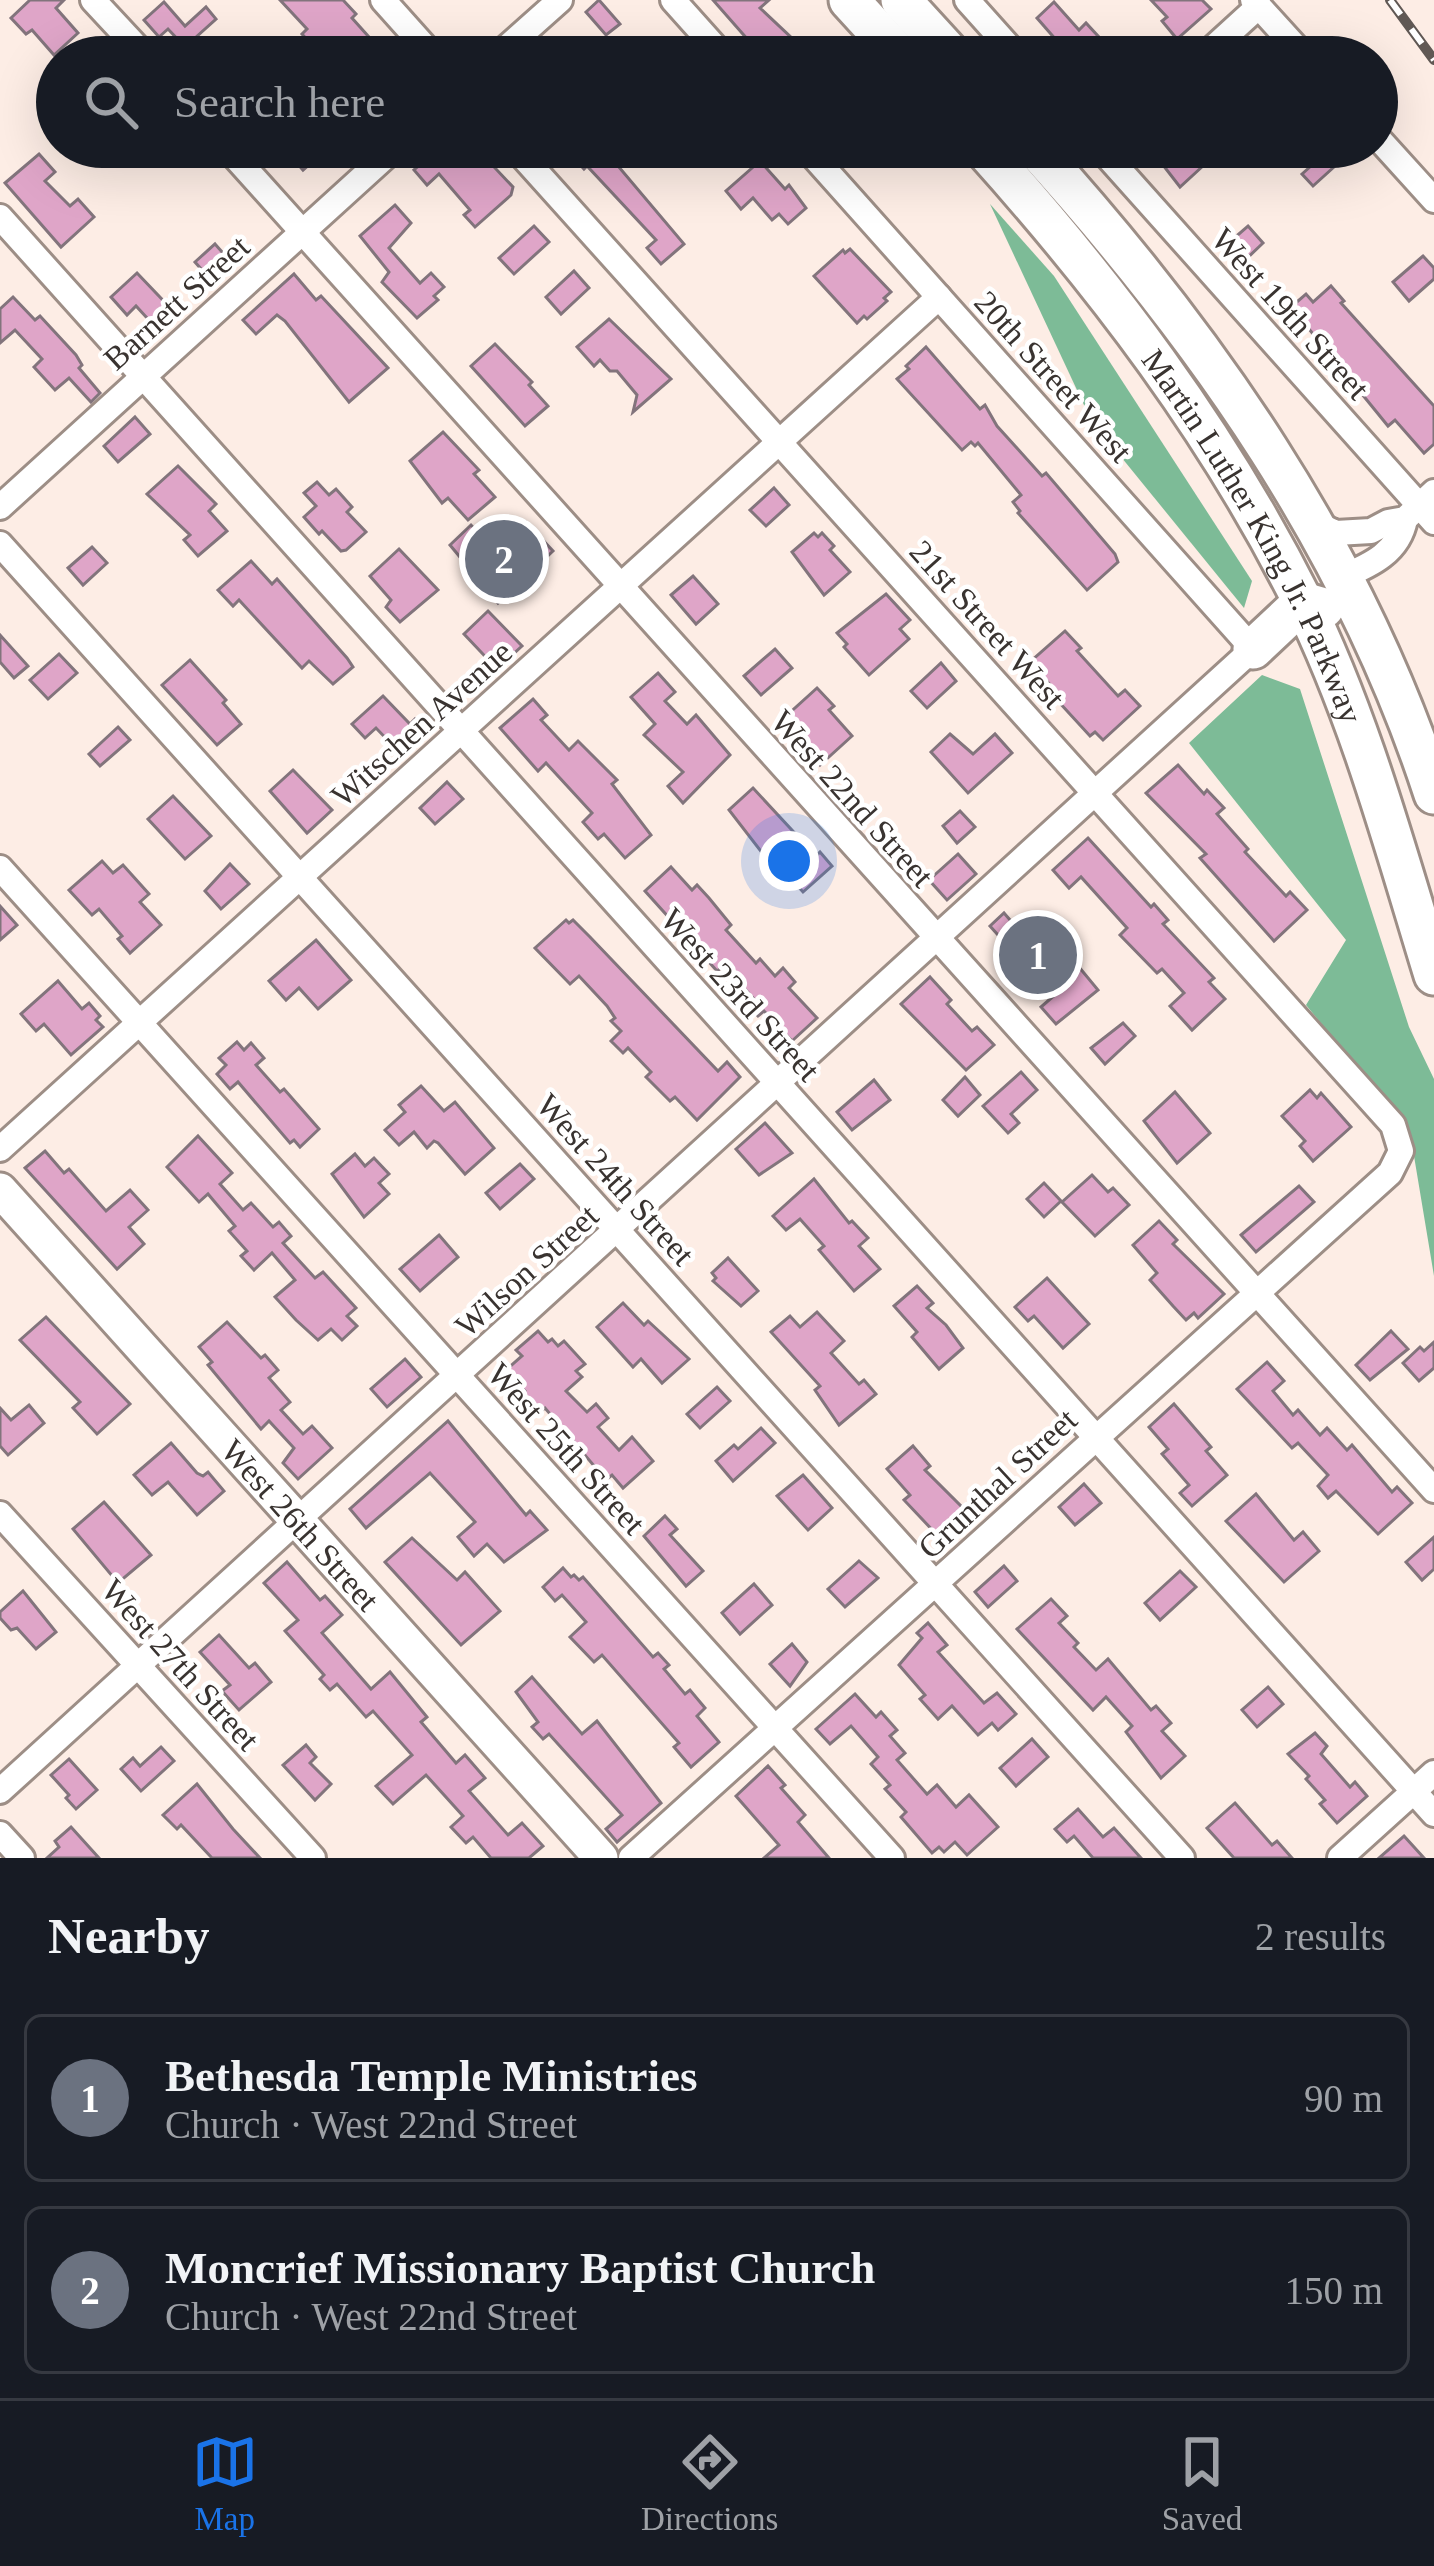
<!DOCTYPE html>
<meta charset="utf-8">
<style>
:root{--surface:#171b24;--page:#20242c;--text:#f1f3f6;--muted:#9ea1a6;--line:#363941;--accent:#1a73e8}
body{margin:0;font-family:"Times New Roman",serif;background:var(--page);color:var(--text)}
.you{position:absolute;left:789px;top:861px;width:42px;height:42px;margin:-30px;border:9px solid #fff;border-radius:50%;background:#1a73e8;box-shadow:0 0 0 18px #1a73e833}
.badge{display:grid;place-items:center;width:78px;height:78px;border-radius:50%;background:var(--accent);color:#fff;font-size:39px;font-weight:700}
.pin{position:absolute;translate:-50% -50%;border:6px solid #fff;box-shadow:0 3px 12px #0006}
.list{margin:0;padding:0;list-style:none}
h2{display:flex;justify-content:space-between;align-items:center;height:156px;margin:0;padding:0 48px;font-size:51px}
h2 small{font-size:39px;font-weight:400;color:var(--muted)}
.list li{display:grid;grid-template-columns:78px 1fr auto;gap:36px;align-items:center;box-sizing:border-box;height:168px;margin:0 24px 24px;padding:0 24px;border:3px solid var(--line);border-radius:18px}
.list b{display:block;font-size:45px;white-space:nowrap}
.list p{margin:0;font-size:39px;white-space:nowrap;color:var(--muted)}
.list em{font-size:39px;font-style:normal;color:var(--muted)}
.icon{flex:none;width:66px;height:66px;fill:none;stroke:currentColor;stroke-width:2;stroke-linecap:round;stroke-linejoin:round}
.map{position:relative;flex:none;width:1434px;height:1858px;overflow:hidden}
.search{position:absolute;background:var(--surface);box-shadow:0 12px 48px #0002;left:36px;right:36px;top:36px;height:132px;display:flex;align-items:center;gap:30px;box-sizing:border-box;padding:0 42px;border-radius:66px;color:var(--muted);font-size:45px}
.sheet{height:540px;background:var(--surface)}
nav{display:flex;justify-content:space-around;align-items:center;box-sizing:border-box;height:168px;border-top:3px solid var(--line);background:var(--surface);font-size:33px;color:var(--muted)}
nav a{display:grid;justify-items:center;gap:6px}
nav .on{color:var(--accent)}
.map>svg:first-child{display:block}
</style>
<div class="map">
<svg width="1434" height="1858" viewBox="0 0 1434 1858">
<rect width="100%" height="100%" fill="#fdede5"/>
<g fill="#7dbb97">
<polygon points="990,204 1054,276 1252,581 1244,608 1091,420"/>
<polygon points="1262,675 1300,689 1409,1027 1434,1079 1434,1276 1410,1132 1306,1005 1346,940 1189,743"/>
</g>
<g fill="#dfa5c8" stroke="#82747c" stroke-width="3">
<polygon points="30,0 64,0 56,8 78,33 54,55 32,30 26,34 11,18"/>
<polygon points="280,0 343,0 356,14 352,18 377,46 366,57 340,57 331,46 321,55 302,34 307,29"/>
<polygon points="599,0 620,24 606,35 586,12"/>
<polygon points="713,0 769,0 760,8 812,57 763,57"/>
<polygon points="1151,0 1202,0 1211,9 1177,39 1162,21 1167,17"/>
<polygon points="164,2 185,26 206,7 216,19 185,47 168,29 159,37 144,20"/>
<polygon points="1054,2 1079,30 1086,23 1109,48 1099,57 1071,57 1037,18"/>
<polygon points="283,147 329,147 303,170"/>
<polygon points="440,147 455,147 467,161 479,151 513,187 511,195 475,227 464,215 470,210 439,174 427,185 414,170"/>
<polygon points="564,147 602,147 684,244 661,264 647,248 656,240 587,166 584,169"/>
<polygon points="1149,147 1188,147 1204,165 1180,187"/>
<polygon points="1293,147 1356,147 1313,186 1302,174 1311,166"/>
<polygon points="39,154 55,172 45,181 70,206 78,199 94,217 61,247 5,183"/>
<polygon points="760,161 785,189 789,185 806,208 788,224 779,214 772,220 753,198 741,209 726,191"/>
<polygon points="395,205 411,223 389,248 420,283 431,273 444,287 434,296 438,300 417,318 382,282 389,272 360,236"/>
<polygon points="534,226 549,242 514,274 499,258"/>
<polygon points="1248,226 1263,243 1241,264 1225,246"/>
<polygon points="215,244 230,261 210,279 195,262"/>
<polygon points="850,249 891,292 884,298 887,301 867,319 864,316 857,323 814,276 843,250 845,253"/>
<polygon points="1423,256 1434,268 1434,279 1409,301 1393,282"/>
<polygon points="574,271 589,288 561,314 546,297"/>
<polygon points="137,273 176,314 158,330 136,306 127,315 111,297"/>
<polygon points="294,274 316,300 321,296 388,368 349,402 285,321 277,315 256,334 243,320"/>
<polygon points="1331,286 1344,301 1341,303 1434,406 1434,444 1424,453 1395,420 1388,426 1291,307 1306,294 1313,302"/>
<polygon points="13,297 35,320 40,316 76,355 82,365 79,368 100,393 91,402 69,378 55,390 34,367 42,359 15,330 0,343 0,309"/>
<polygon points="609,319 671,379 633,412 637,395 617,371 610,371 600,360 594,366 577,347"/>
<polygon points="495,344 532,382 529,385 548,406 525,426 471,366"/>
<polygon points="926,347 980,409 985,405 997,426 1042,476 1046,473 1115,554 1118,562 1087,590 1018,513 1020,511 1013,502 1021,495 978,443 975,446 971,442 962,450 897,379 909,369 906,366"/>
<polygon points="135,417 150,434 118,462 104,446"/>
<polygon points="443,432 479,470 474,474 495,497 468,520 448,498 442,503 410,461"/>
<polygon points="178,466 216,504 209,511 227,531 198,556 184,540 190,535 147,494"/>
<polygon points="317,482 329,495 336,489 352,507 347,512 366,532 346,550 341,551 322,531 319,534 304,517 316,506 304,493"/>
<polygon points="774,488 789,505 766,526 750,510"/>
<polygon points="526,522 553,551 498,603 450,545 471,525 495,550"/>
<polygon points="814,533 818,537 822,533 834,546 830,550 850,572 824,595 792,552"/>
<polygon points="92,547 107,563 83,585 68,568"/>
<polygon points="399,549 438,590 400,622 386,607 391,600 370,576"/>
<polygon points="251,561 272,584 277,579 347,658 353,667 333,684 309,661 302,668 239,600 233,606 218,590"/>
<polygon points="693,576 718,604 696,624 671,595"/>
<polygon points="886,594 910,620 900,629 909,639 869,675 844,647 847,644 837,633"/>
<polygon points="488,611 522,646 497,669 464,634"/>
<polygon points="1065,631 1081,648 1077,651 1118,696 1125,690 1140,706 1103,740 1095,732 1090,736 1057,700 1061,697 1030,662"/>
<polygon points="0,635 28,666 14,678 0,662"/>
<polygon points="775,649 792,668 761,695 744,676"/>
<polygon points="59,654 77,673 48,699 30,680"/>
<polygon points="190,660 226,700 223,703 241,724 217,745 162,685"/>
<polygon points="941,663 956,681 927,708 911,691"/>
<polygon points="658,673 675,692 665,701 687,724 696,715 730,755 683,803 668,786 683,772 644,735 655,724 631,697"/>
<polygon points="817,688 834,706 829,710 852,736 820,765 784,718"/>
<polygon points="383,696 410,724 415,719 426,731 401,754 376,728 365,738 352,724"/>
<polygon points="533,699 547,715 541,720 569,750 578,741 617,780 612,784 651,835 625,858 604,834 598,839 583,822 592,813 546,763 538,771 500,728"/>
<polygon points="118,727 130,740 100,766 89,754"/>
<polygon points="950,734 973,754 995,734 1012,753 968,793 931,752"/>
<polygon points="1178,765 1204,794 1207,790 1224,808 1217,814 1248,849 1245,852 1286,896 1290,892 1307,910 1274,941 1200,858 1206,854 1146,793"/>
<polygon points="293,770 332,810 307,833 270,791"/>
<polygon points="447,782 463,799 435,824 420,808"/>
<polygon points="753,788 816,856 820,852 832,866 803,892 784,871 780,876 729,810"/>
<polygon points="173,796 211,836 185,859 148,819"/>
<polygon points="960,811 975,827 957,843 943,826"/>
<polygon points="1088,838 1151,907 1154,904 1168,920 1163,924 1214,978 1209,982 1225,999 1192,1030 1170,1006 1184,993 1162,969 1157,973 1120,935 1127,928 1081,877 1069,888 1053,870"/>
<polygon points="958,854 976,874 947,900 929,880"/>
<polygon points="102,861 113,873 123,865 149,894 140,902 161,925 130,953 118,939 122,936 99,909 92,915 69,890"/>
<polygon points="230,864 249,884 221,909 205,891"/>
<polygon points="671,867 692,890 697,885 709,898 731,925 726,930 756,963 760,959 775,976 783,968 795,982 789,988 817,1018 792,1041 764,1011 758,1016 748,1005 754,999 724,966 717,971 645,891"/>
<polygon points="0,906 17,925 0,940"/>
<polygon points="1004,913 1024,936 1041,921 1098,990 1056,1024 1041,1007 1065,986 1042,959 1013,984 1001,970 1015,954 990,926"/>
<polygon points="566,920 569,923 573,920 590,937 718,1071 727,1062 740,1077 697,1120 675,1097 670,1101 646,1077 651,1072 628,1048 623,1053 611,1041 621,1031 611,1021 615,1018 607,1006 579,976 570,984 535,948"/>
<polygon points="316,940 351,980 318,1009 299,988 286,1000 269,981"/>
<polygon points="930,977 951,1000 947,1004 972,1031 977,1027 994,1045 966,1070 901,1004"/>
<polygon points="58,981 82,1009 89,1003 100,1016 96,1020 103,1027 71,1055 44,1024 36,1031 21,1014"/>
<polygon points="1123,1023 1135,1036 1105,1064 1091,1048"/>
<polygon points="237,1042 244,1050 251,1043 264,1058 256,1065 280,1092 284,1089 319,1129 300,1147 294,1140 290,1143 238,1082 230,1089 217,1074 226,1065 219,1058"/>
<polygon points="1021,1072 1037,1090 1011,1114 1019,1123 1008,1133 983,1106"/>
<polygon points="965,1077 980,1095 958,1116 943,1100"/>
<polygon points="874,1080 890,1100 852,1130 837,1112"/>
<polygon points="421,1086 444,1111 455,1102 494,1148 465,1174 438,1143 434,1141 427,1148 414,1132 399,1145 385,1130 405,1112 399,1105"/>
<polygon points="1310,1090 1317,1098 1321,1093 1351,1127 1313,1161 1300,1146 1305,1141 1282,1116"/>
<polygon points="1175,1092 1210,1133 1177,1163 1144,1121"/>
<polygon points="765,1123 792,1153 759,1175 736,1149"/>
<polygon points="198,1136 232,1173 220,1184 243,1210 251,1203 273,1227 279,1222 291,1236 283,1243 315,1278 323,1272 356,1308 347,1316 357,1326 342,1340 331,1329 318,1340 296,1320 275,1297 295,1280 272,1253 254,1270 241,1256 247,1251 229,1231 235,1226 208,1194 199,1202 167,1167"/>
<polygon points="45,1151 64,1173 69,1169 106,1211 130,1190 148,1210 129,1227 144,1244 117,1269 25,1168"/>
<polygon points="355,1154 365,1166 374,1158 389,1174 379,1183 389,1194 364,1217 332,1174"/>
<polygon points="520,1164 534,1179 500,1209 486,1193"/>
<polygon points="1092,1175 1108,1192 1113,1188 1129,1205 1095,1236 1062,1202"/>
<polygon points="814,1179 849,1223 852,1221 868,1238 859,1246 880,1269 854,1291 819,1250 824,1246 800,1219 786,1230 773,1216"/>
<polygon points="1044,1183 1061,1201 1044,1217 1027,1199"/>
<polygon points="1299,1186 1314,1202 1256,1252 1241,1235"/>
<polygon points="1159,1221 1177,1240 1173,1244 1224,1294 1198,1318 1194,1313 1186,1320 1173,1306 1150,1280 1157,1273 1133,1245"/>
<polygon points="439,1235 458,1257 420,1291 400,1269"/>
<polygon points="728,1258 758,1291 741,1306 713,1281 716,1278 712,1273"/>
<polygon points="1047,1278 1089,1324 1063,1348 1034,1316 1028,1321 1015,1307"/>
<polygon points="917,1286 933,1303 927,1308 946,1325 963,1348 939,1369 912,1337 917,1332 894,1306"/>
<polygon points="623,1303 644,1325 648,1321 689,1359 662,1383 641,1359 633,1367 597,1327"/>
<polygon points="817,1312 844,1341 831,1353 859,1384 864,1380 876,1394 839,1425 815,1390 820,1386 771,1332 790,1316 800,1327"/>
<polygon points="46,1317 130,1404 97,1434 73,1408 80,1402 20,1340"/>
<polygon points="227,1322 261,1358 265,1355 278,1370 269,1378 290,1402 281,1410 303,1434 312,1426 332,1448 298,1479 283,1463 294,1448 269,1421 261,1429 208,1365 212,1362 199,1347"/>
<polygon points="538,1331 548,1342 552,1339 558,1346 564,1341 585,1364 576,1371 582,1377 566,1391 587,1412 596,1404 608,1418 598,1427 619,1450 632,1437 653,1461 623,1488 612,1475 606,1480 545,1408 532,1418 519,1403 525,1391 506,1370 522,1356 516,1350"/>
<polygon points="1391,1331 1408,1349 1370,1380 1356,1365"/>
<polygon points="1434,1342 1434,1368 1419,1381 1403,1363 1420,1347 1424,1351"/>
<polygon points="405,1359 421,1377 387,1407 371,1389"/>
<polygon points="1267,1362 1284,1381 1273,1391 1293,1415 1298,1410 1320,1435 1327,1428 1347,1450 1352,1445 1392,1492 1397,1487 1412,1503 1378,1534 1336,1491 1328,1498 1318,1486 1328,1475 1298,1443 1292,1448 1237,1389"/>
<polygon points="717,1387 730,1401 700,1428 687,1414"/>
<polygon points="1174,1404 1211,1447 1206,1451 1227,1475 1192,1506 1180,1493 1189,1485 1162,1454 1168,1449 1149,1427"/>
<polygon points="29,1405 44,1423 8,1455 0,1446 0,1408 11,1420"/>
<polygon points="448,1421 526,1515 530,1511 547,1530 504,1562 487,1544 474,1556 458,1537 475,1522 430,1473 366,1528 350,1509"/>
<polygon points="761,1428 775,1443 733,1481 716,1461 734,1445 738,1449"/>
<polygon points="171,1443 197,1473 203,1476 208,1472 224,1491 197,1515 168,1482 152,1495 134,1475"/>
<polygon points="913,1446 930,1466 925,1470 970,1515 945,1537 942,1534 939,1537 904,1500 910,1495 887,1469"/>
<polygon points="803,1475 832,1508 808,1530 777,1496"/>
<polygon points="1084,1484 1101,1503 1075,1525 1059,1507"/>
<polygon points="1256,1494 1294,1540 1303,1532 1319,1551 1284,1582 1226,1521"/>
<polygon points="104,1502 151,1555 118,1583 73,1529"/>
<polygon points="665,1516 677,1529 670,1535 703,1571 686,1586 644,1536"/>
<polygon points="1434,1537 1434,1569 1422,1580 1406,1562"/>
<polygon points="412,1538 457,1580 465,1572 500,1611 461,1645 385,1562"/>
<polygon points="859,1561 878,1578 845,1607 828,1589"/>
<polygon points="287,1562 320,1600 325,1596 342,1615 322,1633 371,1689 390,1672 427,1717 421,1722 456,1763 465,1755 485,1778 469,1791 508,1835 522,1823 543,1846 529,1858 491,1858 473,1837 466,1843 451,1827 463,1816 426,1775 393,1804 376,1786 412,1755 373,1711 366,1717 337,1684 330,1690 320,1679 324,1675 285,1631 298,1620 264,1583"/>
<polygon points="1004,1566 1017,1581 988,1607 975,1592"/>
<polygon points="563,1568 571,1577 574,1575 579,1580 583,1577 653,1657 658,1653 669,1665 664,1669 685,1694 690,1690 705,1708 697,1716 719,1742 691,1767 674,1747 679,1743 602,1655 594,1662 570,1637 586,1622 562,1595 555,1601 543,1587"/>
<polygon points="1180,1571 1196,1587 1160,1620 1145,1603"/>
<polygon points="754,1584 772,1605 740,1634 722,1613"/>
<polygon points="23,1591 56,1632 36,1649 17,1628 11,1630 0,1618 0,1612"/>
<polygon points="1051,1599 1067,1616 1059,1623 1078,1643 1074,1647 1096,1670 1108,1659 1151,1710 1156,1706 1171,1723 1162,1731 1185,1756 1161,1778 1126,1732 1132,1726 1106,1697 1093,1710 1017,1629"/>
<polygon points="928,1623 947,1645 938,1652 984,1703 997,1693 1016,1714 998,1730 992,1723 978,1735 952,1706 938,1719 920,1699 925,1695 899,1665 922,1638 917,1633"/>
<polygon points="219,1635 249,1668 255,1663 271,1682 239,1710 222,1691 230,1685 200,1652"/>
<polygon points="792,1644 807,1662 790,1686 770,1664"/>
<polygon points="532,1677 582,1734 597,1721 661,1803 617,1842 606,1829 622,1815 549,1734 543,1739 532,1727 538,1722 516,1692"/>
<polygon points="1268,1687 1283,1704 1257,1727 1242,1710"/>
<polygon points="855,1694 876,1717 881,1712 897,1730 890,1736 905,1753 897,1760 927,1794 937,1785 956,1807 969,1795 998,1827 967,1855 955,1842 944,1852 939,1847 932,1853 901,1817 906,1812 885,1789 890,1785 871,1764 878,1757 851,1726 830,1744 816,1729"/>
<polygon points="1315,1733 1327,1746 1321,1754 1350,1787 1355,1782 1367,1796 1337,1823 1320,1804 1325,1800 1306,1779 1309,1776 1288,1754"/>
<polygon points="1032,1739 1048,1757 1016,1786 1000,1768"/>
<polygon points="306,1745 316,1757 310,1763 331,1784 315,1800 283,1765"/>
<polygon points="161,1747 174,1761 141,1791 121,1769 133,1758 140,1766"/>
<polygon points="69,1759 97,1790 76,1809 66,1798 69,1795 51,1775"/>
<polygon points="768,1766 785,1785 781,1788 805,1815 798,1822 829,1858 764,1858 779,1845 736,1796"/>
<polygon points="197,1784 233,1829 260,1858 212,1858 181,1825 177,1829 163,1815"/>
<polygon points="1235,1803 1272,1845 1277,1841 1292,1858 1234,1858 1207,1828"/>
<polygon points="1078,1809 1103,1837 1114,1828 1141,1858 1093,1858 1074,1836 1067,1842 1055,1829"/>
<polygon points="71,1827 99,1858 47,1858 59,1847 55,1841"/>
<polygon points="1404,1836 1424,1858 1379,1858"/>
</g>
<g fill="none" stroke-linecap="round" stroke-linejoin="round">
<g stroke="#9d8e86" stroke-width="30">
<g id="minor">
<polyline points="93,0 146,57"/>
<polyline points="383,0 434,57"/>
<polyline points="673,0 724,57"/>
<polyline points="967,0 1018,57"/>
<polyline points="1253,0 1305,57"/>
<polyline points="496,57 560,0"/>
<polyline points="1203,57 1259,6"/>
<polyline points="1377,137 1434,200"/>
<polyline points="226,147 1434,1490"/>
<polyline points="514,147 1393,1125 1401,1151 1390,1173 631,1858"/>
<polyline points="1099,147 1434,522"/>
<polyline points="0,217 1434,1814"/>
<polyline points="0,507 396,147"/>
<polyline points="1315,523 1336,533 1371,531 1388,522 1405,519 1434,492"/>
<polyline points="0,544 1182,1858"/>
<path d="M1342 577C1371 565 1399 552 1405 519"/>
<polyline points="0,868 892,1858"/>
<polyline points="0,1149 939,297"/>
<polyline points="0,1514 313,1858"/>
<polyline points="0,1791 1253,649 805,147"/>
<polyline points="0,1834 22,1858"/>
<polyline points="1340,1858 1434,1773"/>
</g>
</g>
<g stroke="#9d8e86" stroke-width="39">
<g id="secondary">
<path id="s1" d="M0 1190 601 1858"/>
</g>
</g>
<g stroke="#9d8e86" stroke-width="45">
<g id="trunk">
<polyline points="849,0 901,57"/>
<polyline points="901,0 953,57"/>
<path id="s2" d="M982 147C1106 285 1217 431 1301 598 1360 717 1395 848 1434 975"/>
<path d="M1034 147C1206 337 1354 548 1434 794"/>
<polyline points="1253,649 1303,602 1324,608"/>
</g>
</g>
<use href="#minor" stroke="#fff" stroke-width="24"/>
<use href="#secondary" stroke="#fff" stroke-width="33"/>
<use href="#trunk" stroke="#fff" stroke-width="39"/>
<g stroke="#605854" stroke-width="10">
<polyline id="rail" points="1390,0 1434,60"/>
</g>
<use href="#rail" stroke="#fff" stroke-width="6" stroke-dasharray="18" stroke-linecap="butt"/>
</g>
<g text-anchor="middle" stroke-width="9" stroke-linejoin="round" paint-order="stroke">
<g font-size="33" fill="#393330" stroke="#fff">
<text transform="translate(176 302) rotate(-42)" y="12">Barnett Street</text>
<text transform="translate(1291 313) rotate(48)" y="12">West 19th Street</text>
<text transform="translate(1054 376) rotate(48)" y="12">20th Street West</text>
<text dy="12" stroke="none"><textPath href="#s2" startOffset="477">Martin Luther King Jr. Parkway</textPath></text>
<text transform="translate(988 624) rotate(48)" y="12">21st Street West</text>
<text transform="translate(421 723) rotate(-42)" y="12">Witschen Avenue</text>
<text transform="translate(853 798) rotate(48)" y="12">West 22nd Street</text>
<text transform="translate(741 994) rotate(48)" y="12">West 23rd Street</text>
<text transform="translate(616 1179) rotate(48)" y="12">West 24th Street</text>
<text transform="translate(526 1270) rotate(-42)" y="12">Wilson Street</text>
<text transform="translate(567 1448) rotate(48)" y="12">West 25th Street</text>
<text transform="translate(997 1483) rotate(-43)" y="12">Grunthal Street</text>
<text dy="12" stroke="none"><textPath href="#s1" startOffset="450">West 26th Street</textPath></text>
<text transform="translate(181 1664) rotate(48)" y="12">West 27th Street</text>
</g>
</g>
</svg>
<div class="you"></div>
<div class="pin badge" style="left:1038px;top:955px;background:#6b7280">1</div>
<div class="pin badge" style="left:504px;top:559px;background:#6b7280">2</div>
<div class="search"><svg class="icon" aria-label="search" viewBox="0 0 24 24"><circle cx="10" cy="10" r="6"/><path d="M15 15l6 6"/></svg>Search here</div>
</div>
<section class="sheet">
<h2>Nearby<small>2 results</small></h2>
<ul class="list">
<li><span class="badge" style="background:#6b7280">1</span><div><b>Bethesda Temple Ministries</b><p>Church · West 22nd Street</p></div><em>90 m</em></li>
<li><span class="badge" style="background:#6b7280">2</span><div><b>Moncrief Missionary Baptist Church</b><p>Church · West 22nd Street</p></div><em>150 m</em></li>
</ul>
</section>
<nav>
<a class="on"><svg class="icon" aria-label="map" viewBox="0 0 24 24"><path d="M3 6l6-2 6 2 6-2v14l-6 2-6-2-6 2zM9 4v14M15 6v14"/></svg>Map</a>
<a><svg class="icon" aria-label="directions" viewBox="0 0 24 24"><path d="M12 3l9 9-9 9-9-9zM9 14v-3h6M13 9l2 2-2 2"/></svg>Directions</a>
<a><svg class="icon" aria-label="saved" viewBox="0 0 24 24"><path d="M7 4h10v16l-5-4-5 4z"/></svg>Saved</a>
</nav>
